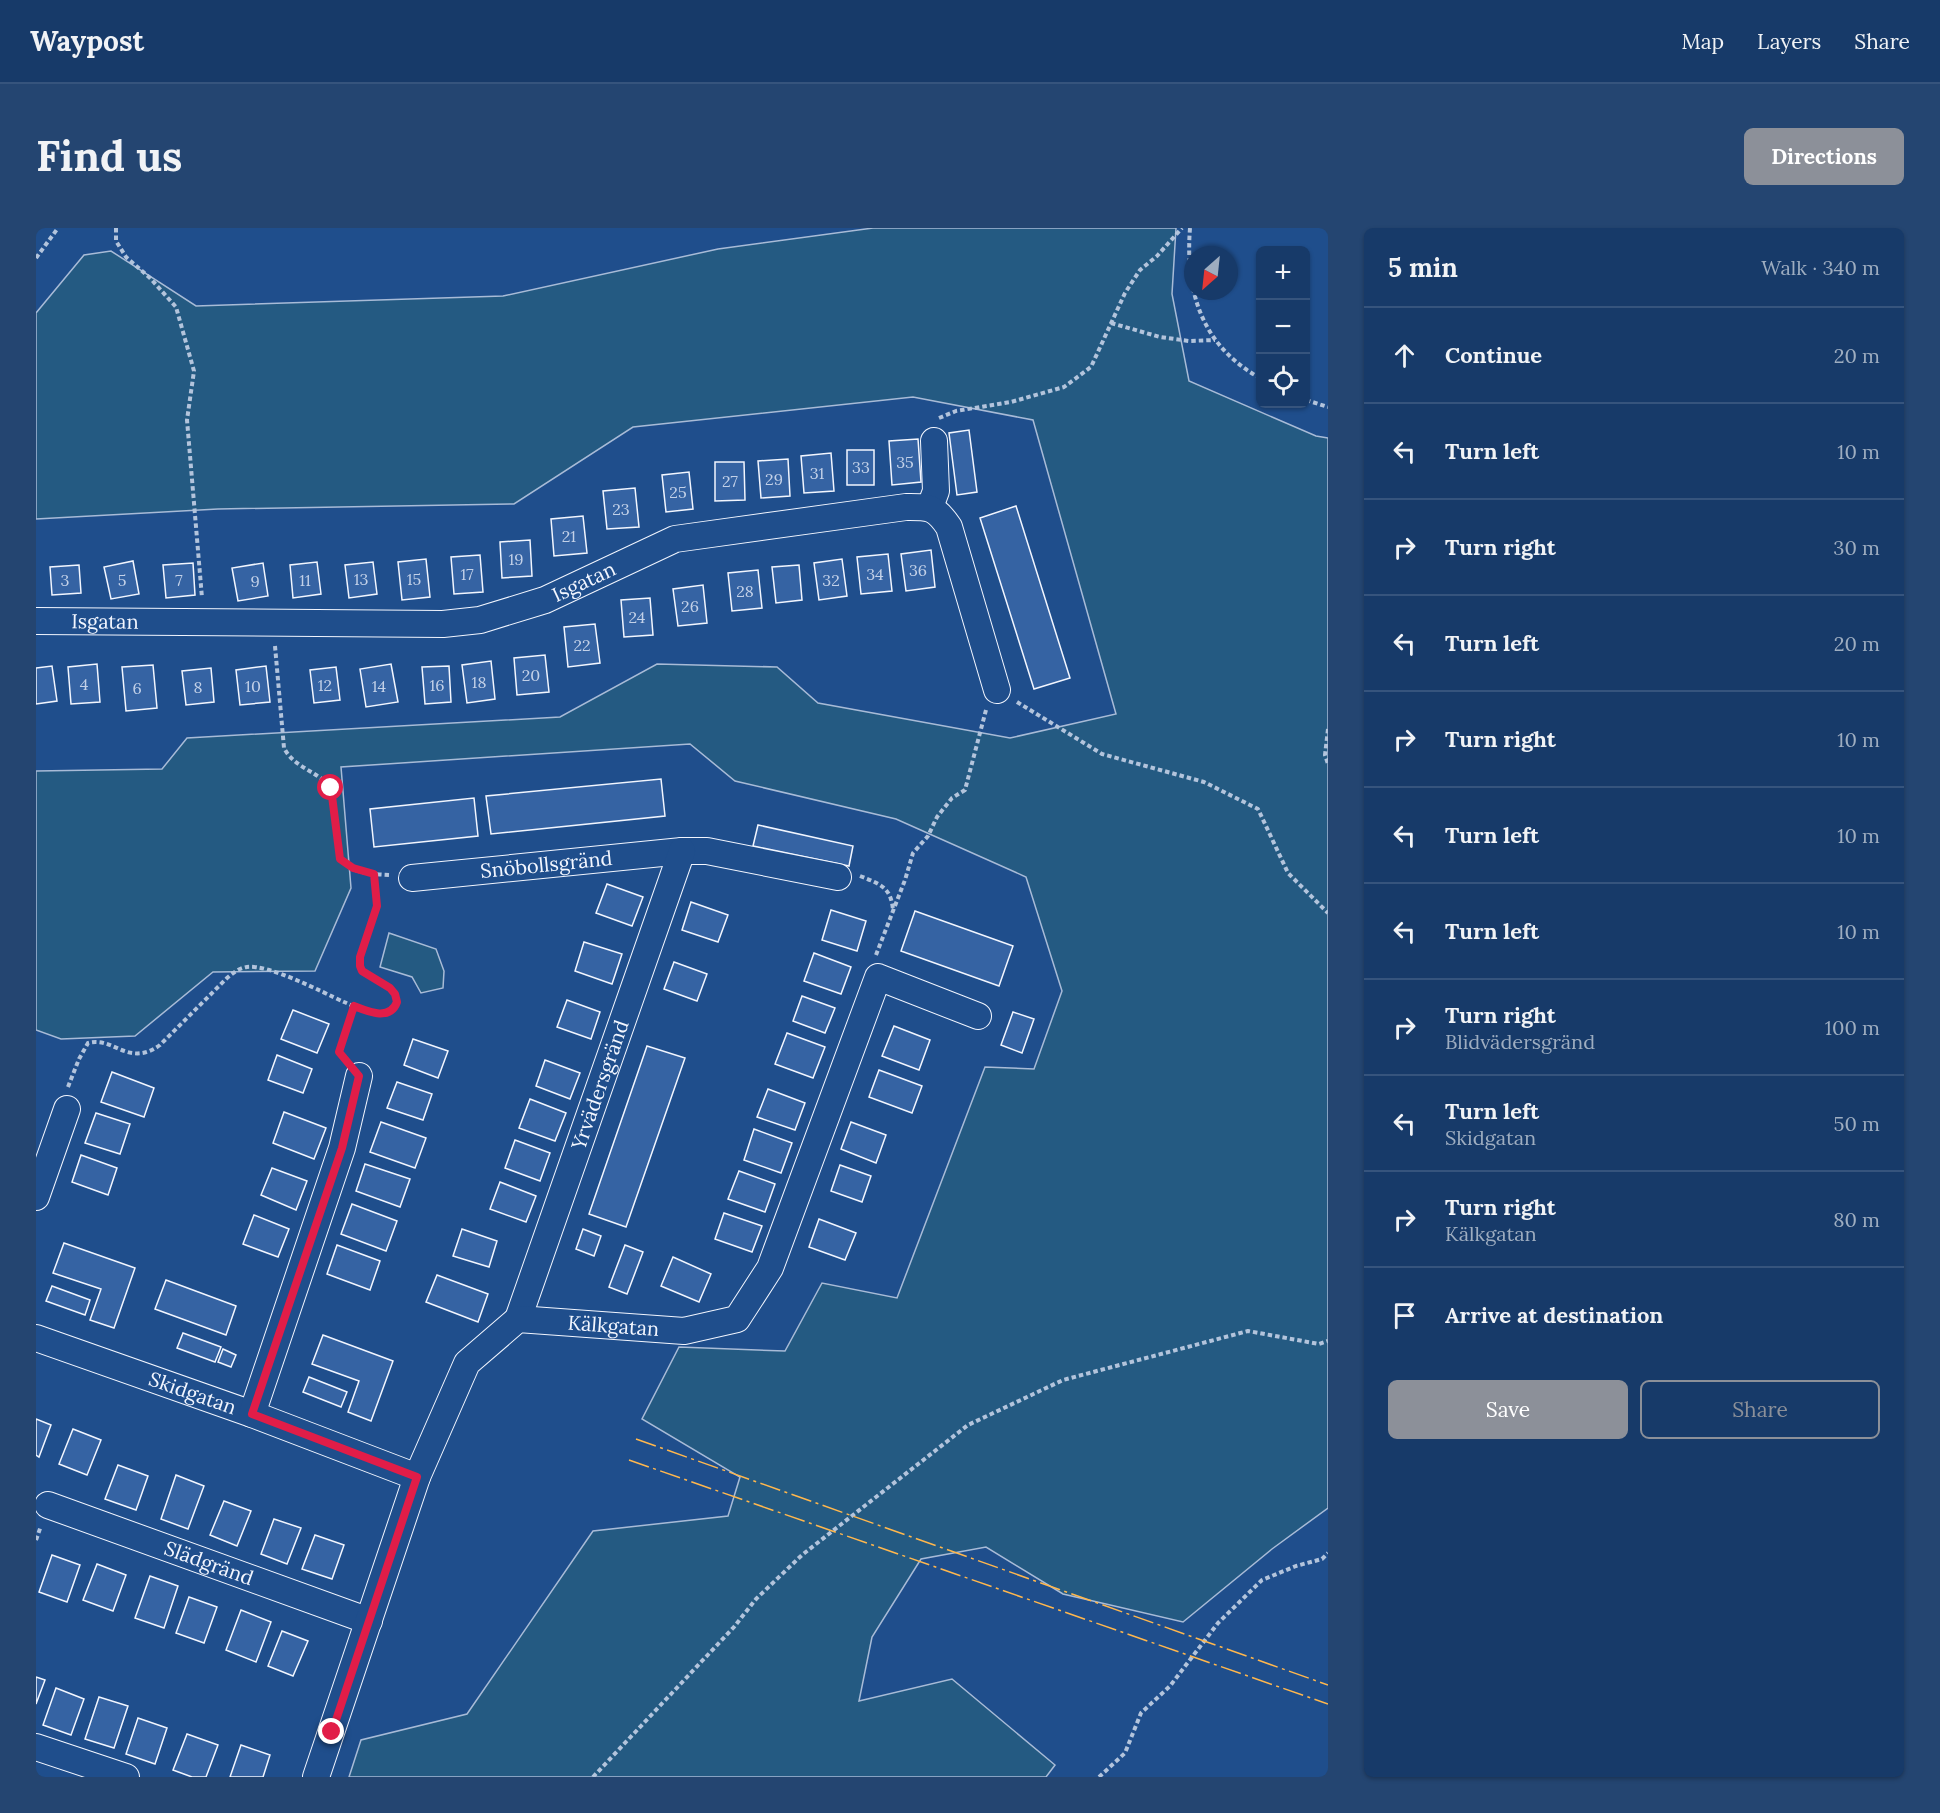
<!DOCTYPE html>
<meta charset="utf-8">
<style>
:root{--surface:#173a69;--page:#244571;--text:#f1f3f6;--muted:#9eadc0;--line:#36547d;--accent:#8c9099}
body{margin:0;font-family:Lora,serif;background:var(--page);color:var(--text)}
.controls{position:absolute;right:18px;top:18px;display:grid;overflow:hidden;border-radius:9px;box-shadow:0 2px 4px #0004}
.controls button{width:54px;height:54px;display:grid;place-items:center;padding:0;border:0;border-bottom:2px solid var(--line);background:var(--surface);color:var(--text);font:30px sans-serif}
.compass{position:absolute;left:1148px;top:18px;width:54px;height:54px;border-radius:50%;background:var(--surface);box-shadow:0 2px 4px #0004;rotate:207deg}
.stop{position:absolute;width:18px;height:18px;margin:-14px;border:4px solid #e11d48;border-radius:50%;background:#fff}
.stop.end{background:#e11d48;border-color:#fff;box-shadow:0 2px 6px #0008}
.list{margin:0;padding:0;list-style:none}
h2{display:flex;justify-content:space-between;align-items:center;height:78px;margin:0;padding:0 24px;font-size:26px}
h2 small{font-size:20px;font-weight:400;color:var(--muted)}
.list li{display:grid;grid-template-columns:39px 1fr auto;gap:18px;align-items:center;box-sizing:border-box;height:96px;padding:0 24px;border-top:2px solid var(--line)}
.list b{display:block;font-size:22px;white-space:nowrap}
.list p{margin:0;font-size:20px;white-space:nowrap;color:var(--muted)}
.list em{font-size:20px;font-style:normal;color:var(--muted)}
.actions{display:flex;gap:12px;padding:18px 24px}
.actions a{flex:1;padding:14px 0;border:2px solid var(--accent);border-radius:9px;text-align:center;font-size:21px;color:var(--accent)}
.actions .main{background:var(--accent);color:#fff}
.icon{flex:none;width:33px;height:33px;fill:none;stroke:currentColor;stroke-width:2;stroke-linecap:round;stroke-linejoin:round}
.map{position:relative;flex:none;width:1292px;height:1549px;overflow:hidden;border-radius:9px}
header{display:flex;align-items:center;gap:36px;box-sizing:border-box;height:84px;padding:0 30px;background:var(--surface);border-bottom:2px solid var(--line)}
header strong{font-size:28px}
nav{display:flex;gap:33px;margin-inline-start:auto;font-size:21px}
.intro{display:flex;align-items:center;justify-content:space-between;box-sizing:border-box;height:144px;padding:0 36px}
h1{margin:0;font-size:42px}
.button{padding:15px 27px;border-radius:9px;background:var(--accent);color:#fff;font-size:21px;font-weight:700}
main{display:flex;gap:36px;padding:0 36px}
aside{flex:1;background:var(--surface);border-radius:9px;box-shadow:0 2px 4px #0004}
.map>svg:first-child{display:block}
</style>
<header>
<strong>Waypost</strong>
<nav><a>Map</a><a>Layers</a><a>Share</a></nav>
</header>
<div class="intro"><h1>Find us</h1><a class="button">Directions</a></div>
<main>
<div class="map">
<svg width="1292" height="1549" viewBox="0 0 1292 1549">
<rect width="100%" height="100%" fill="#1f4e8c"/>
<g fill="#245a82" stroke="#a8bbd7" stroke-width="1.5">
<polygon points="837,0 1140,0 1136,66 1153,153 1280,208 1292,210 1292,1280 1236,1321 1147,1394 1027,1366 950,1319 885,1331 836,1409 823,1473 916,1451 1019,1537 1010,1549 313,1549 325,1512 431,1486 557,1303 692,1288 704,1249 606,1191 643,1119 749,1123 786,1055 861,1070 949,839 998,841 1026,763 990,649 860,591 699,553 654,516 305,539 315,660 279,743 177,744 99,808 25,811 0,802 0,543 126,541 151,510 524,489 621,436 741,439 782,475 974,510 1080,486 997,192 877,169 597,199 478,276 182,281 0,291 0,85 48,27 75,23 160,78 467,68 682,21"/>
<polygon points="353,705 400,721 408,743 407,760 385,765 376,749 344,739"/>
</g>
<g fill="#3563a3" stroke="#f2f6ff" stroke-width="1.5">
<polygon points="933,202 941,264 921,267 913,205"/>
<polygon points="882,211 885,254 856,257 853,213"/>
<rect x="811" y="222" width="27" height="35"/>
<polygon points="795,225 798,263 768,265 765,228"/>
<polygon points="752,231 754,268 725,270 722,233"/>
<polygon points="679,234 708,234 709,272 679,273"/>
<polygon points="653,244 657,281 630,284 626,247"/>
<polygon points="599,260 603,299 571,301 567,263"/>
<polygon points="980,278 1034,450 998,461 944,290"/>
<polygon points="547,288 551,325 518,328 515,291"/>
<polygon points="494,312 496,348 466,350 464,314"/>
<polygon points="895,322 899,359 870,363 865,326"/>
<polygon points="852,326 856,363 825,366 821,329"/>
<polygon points="444,327 447,364 418,366 415,329"/>
<polygon points="390,331 394,369 366,372 362,334"/>
<polygon points="806,331 811,368 783,372 778,335"/>
<polygon points="97,333 103,366 75,371 68,339"/>
<polygon points="281,334 285,366 257,370 254,337"/>
<polygon points="337,334 341,366 313,370 309,337"/>
<polygon points="157,335 159,367 130,370 127,337"/>
<polygon points="227,335 232,368 202,373 196,340"/>
<polygon points="43,337 45,365 16,367 14,339"/>
<polygon points="763,337 766,372 740,375 736,339"/>
<polygon points="722,342 726,380 696,383 692,345"/>
<polygon points="667,357 671,395 642,398 637,361"/>
<polygon points="614,370 617,407 588,409 585,372"/>
<polygon points="559,396 564,435 532,439 528,399"/>
<polygon points="509,427 513,464 481,467 478,430"/>
<polygon points="455,433 459,471 431,475 426,437"/>
<polygon points="61,436 64,474 35,476 32,439"/>
<polygon points="355,436 362,474 330,479 324,441"/>
<polygon points="117,437 121,480 90,483 86,439"/>
<polygon points="16,438 21,473 0,476 0,440"/>
<polygon points="230,438 234,474 204,477 200,442"/>
<polygon points="413,438 415,474 389,476 386,439"/>
<polygon points="300,439 304,472 278,475 274,442"/>
<polygon points="175,440 178,474 150,477 146,443"/>
<polygon points="625,551 629,588 455,606 450,568"/>
<polygon points="438,570 442,608 338,619 334,581"/>
<polygon points="722,597 817,618 813,638 717,618"/>
<polygon points="571,656 607,669 596,698 560,685"/>
<polygon points="655,674 692,687 682,714 646,702"/>
<polygon points="795,682 830,693 821,723 786,712"/>
<polygon points="879,683 977,718 963,758 865,723"/>
<polygon points="548,714 586,726 576,756 539,743"/>
<polygon points="778,725 815,739 805,766 768,753"/>
<polygon points="638,734 671,746 661,773 628,761"/>
<polygon points="766,768 799,780 789,805 757,793"/>
<polygon points="531,772 564,784 555,811 521,799"/>
<polygon points="257,782 293,796 281,825 245,811"/>
<polygon points="977,784 998,791 986,825 965,817"/>
<polygon points="858,798 894,812 883,842 846,828"/>
<polygon points="751,805 789,819 777,850 739,836"/>
<polygon points="377,811 412,823 402,850 368,837"/>
<polygon points="611,818 649,830 590,999 553,986"/>
<polygon points="241,827 276,841 267,865 232,852"/>
<polygon points="509,832 544,845 534,871 500,858"/>
<polygon points="843,842 886,858 876,885 833,869"/>
<polygon points="76,844 118,860 108,889 65,874"/>
<polygon points="361,854 396,866 387,892 351,880"/>
<polygon points="732,861 769,875 759,902 721,889"/>
<polygon points="494,871 530,885 519,913 483,900"/>
<polygon points="248,884 290,900 278,931 237,915"/>
<polygon points="60,885 94,896 84,926 49,915"/>
<polygon points="345,894 390,910 379,940 334,924"/>
<polygon points="815,894 850,907 840,935 805,921"/>
<polygon points="718,901 756,915 745,945 708,932"/>
<polygon points="479,912 514,925 504,953 469,940"/>
<polygon points="45,927 81,940 72,967 36,954"/>
<polygon points="329,936 374,951 364,979 320,963"/>
<polygon points="804,937 835,948 826,974 795,963"/>
<polygon points="236,940 271,953 260,982 225,967"/>
<polygon points="703,943 739,956 729,984 692,971"/>
<polygon points="464,954 500,968 490,994 454,981"/>
<polygon points="316,976 361,993 350,1023 305,1006"/>
<polygon points="688,985 726,998 716,1024 679,1011"/>
<polygon points="218,987 253,1001 242,1029 207,1016"/>
<polygon points="783,991 820,1005 809,1032 773,1019"/>
<polygon points="426,1001 461,1013 453,1039 417,1028"/>
<polygon points="547,1001 565,1008 558,1028 540,1021"/>
<polygon points="28,1015 99,1040 78,1100 54,1092 65,1061 17,1045"/>
<polygon points="301,1017 344,1033 334,1062 291,1046"/>
<polygon points="589,1017 607,1024 591,1066 573,1059"/>
<polygon points="637,1029 675,1046 663,1074 625,1058"/>
<polygon points="401,1047 452,1066 442,1094 390,1074"/>
<polygon points="130,1052 200,1078 190,1107 119,1081"/>
<polygon points="16,1058 54,1072 49,1087 10,1073"/>
<polygon points="147,1105 185,1119 179,1134 141,1120"/>
<polygon points="287,1107 357,1133 335,1193 312,1184 323,1153 276,1136"/>
<polygon points="187,1121 200,1127 195,1139 182,1134"/>
<polygon points="273,1149 311,1164 305,1179 267,1164"/>
<polygon points="0,1191 15,1197 3,1229 0,1227"/>
<polygon points="37,1201 65,1212 51,1247 23,1236"/>
<polygon points="82,1237 112,1248 100,1282 69,1271"/>
<polygon points="140,1247 168,1258 152,1301 125,1291"/>
<polygon points="188,1273 215,1283 201,1318 174,1307"/>
<polygon points="238,1291 265,1300 251,1336 225,1326"/>
<polygon points="279,1307 308,1317 296,1351 266,1341"/>
<polygon points="16,1327 44,1337 31,1374 3,1364"/>
<polygon points="61,1336 90,1347 77,1383 47,1372"/>
<polygon points="114,1348 142,1358 128,1400 99,1390"/>
<polygon points="153,1369 181,1379 168,1415 140,1405"/>
<polygon points="205,1382 235,1394 220,1434 190,1422"/>
<polygon points="246,1403 272,1413 257,1448 232,1438"/>
<polygon points="0,1449 9,1452 0,1476"/>
<polygon points="20,1460 48,1471 35,1507 7,1497"/>
<polygon points="63,1469 92,1478 78,1520 49,1511"/>
<polygon points="102,1490 131,1500 119,1536 90,1526"/>
<polygon points="151,1506 182,1517 170,1549 156,1549 137,1542"/>
<polygon points="205,1517 234,1527 227,1549 194,1549"/>
</g>
<g fill="none" stroke-linecap="round" stroke-linejoin="round">
<g stroke="#f2f6ff" stroke-width="28">
<g id="minor">
<polyline points="894,279 900,263 898,213"/>
<path id="s1" d="M0 393 407 396 444 392 509 372 639 311 870 279C893 279 899 278 913 299L961 462"/>
<path id="s2" d="M376 650 646 623H671L802 649"/>
<polyline points="0,969 31,881"/>
<path id="s3" d="M482 1091 646 623"/>
<path id="s4" d="M0 1110 216 1186 381 1249"/>
<polyline points="216,1186 306,920 323,848"/>
<path id="s5" d="M12 1277 333 1393"/>
<polyline points="0,1519 90,1549"/>
<path id="s6" d="M280 1549 381 1249 431 1135 482 1091 648 1103 701 1091 734 1040 842 749 942 788"/>
</g>
</g>
<g stroke="#b3c4dc" stroke-width="4" stroke-dasharray="4.5 3" stroke-linecap="butt">
<polyline points="80,0 80,13 90,29 114,50 140,79 158,143 151,192 166,370"/>
<path d="M1154 0C1149 64 1166 118 1224 150"/>
<polyline points="0,30 22,0"/>
<polyline points="1075,95 1124,109 1153,113 1179,112"/>
<polyline points="1270,172 1292,179"/>
<polyline points="903,190 920,183 975,174 1028,159 1055,139 1089,65 1104,42 1121,28 1146,0"/>
<path d="M239 418 248 520C258 540 282 543 295 560L304 631C316 646 337 646 354 647"/>
<polyline points="981,474 1066,526 1168,554 1222,581 1252,645 1292,685"/>
<polyline points="1292,501 1289,527 1292,536"/>
<path d="M824 648C844 656 855 659 857 682"/>
<polyline points="840,727 869,652 877,625 892,608 901,589 916,570 929,562 950,482"/>
<polyline points="309,831 303,824 318,778"/>
<path d="M32 859 43 831 52 815C78 808 92 840 124 817L191 750C197 745 203 740 211 739 233 736 286 764 308 774 320 779 334 787 348 785 355 784 359 780 361 774L359 766 354 760 326 743 324 738V729L341 678 338 646"/>
<polyline points="0,1312 5,1298"/>
<polyline points="557,1549 698,1399 720,1371 766,1327 932,1197 1027,1152 1212,1103 1283,1116 1292,1113"/>
<polyline points="1063,1549 1089,1525 1105,1485 1134,1458 1182,1395 1226,1352 1260,1338 1286,1331 1292,1325"/>
</g>
<use href="#minor" stroke="#1f4e8c" stroke-width="26"/>
<g stroke="#ffb74d" stroke-width="1.5" stroke-dasharray="21 4.5 3 4.5" stroke-linecap="butt">
<polyline points="600,1211 1292,1457"/>
<polyline points="593,1232 1292,1476"/>
</g>
</g>
<g fill="none" stroke-linecap="round" stroke-linejoin="round">
<path stroke="#e11d48" stroke-width="8" d="M295 560 304 631 317 640 338 646 341 678 324 729V738L326 743 354 760 359 766 361 774C354 793 333 784 318 778L303 824 323 848 306 920 216 1186 381 1249 296 1504"/>
</g>
<g text-anchor="middle" stroke-width="4.5" stroke-linejoin="round" paint-order="stroke">
<g font-size="16" fill="#c3d1e8">
<text x="869" y="240">35</text>
<text x="825" y="245">33</text>
<text x="781" y="251">31</text>
<text x="738" y="257">29</text>
<text x="694" y="259">27</text>
<text x="642" y="270">25</text>
<text x="585" y="287">23</text>
<text x="533" y="314">21</text>
<text x="480" y="337">19</text>
<text x="882" y="348">36</text>
<text x="431" y="352">17</text>
<text x="839" y="352">34</text>
<text x="325" y="357">13</text>
<text x="378" y="357">15</text>
<text x="29" y="358">3</text>
<text x="86" y="358">5</text>
<text x="143" y="358">7</text>
<text x="269" y="358">11</text>
<text x="795" y="358">32</text>
<text x="219" y="359">9</text>
<text x="709" y="369">28</text>
<text x="654" y="384">26</text>
<text x="601" y="395">24</text>
<text x="546" y="423">22</text>
<text x="495" y="453">20</text>
<text x="443" y="460">18</text>
<text x="48" y="462">4</text>
<text x="289" y="463">12</text>
<text x="401" y="463">16</text>
<text x="217" y="464">10</text>
<text x="343" y="464">14</text>
<text x="162" y="465">8</text>
<text x="101" y="466">6</text>
</g>
<g font-size="20" fill="#f2f6ff" stroke="#1f4e8c">
<text dy="7" stroke="none"><textPath href="#s1" startOffset="555">Isgatan</textPath></text>
<text dy="7" stroke="none"><textPath href="#s1" startOffset="69">Isgatan</textPath></text>
<text dy="7" stroke="none"><textPath href="#s2" startOffset="135">Snöbollsgränd</textPath></text>
<text dy="7" stroke="none"><textPath href="#s3" startOffset="248">Yrvädersgränd</textPath></text>
<text dy="7" stroke="none"><textPath href="#s6" startOffset="604">Kälkgatan</textPath></text>
<text dy="7" stroke="none"><textPath href="#s4" startOffset="166">Skidgatan</textPath></text>
<text dy="7" stroke="none"><textPath href="#s5" startOffset="171">Slädgränd</textPath></text>
</g>
</g>
</svg>
<div class="controls">
<button>+</button>
<button>−</button>
<button><svg class="icon" aria-label="locate" viewBox="0 0 24 24"><circle cx="12" cy="12" r="6"/><path d="M12 2v4M12 18v4M2 12h4M18 12h4"/></svg></button>
</div>
<svg class="compass" viewBox="-18 -18 36 36"><path d="M0-13l5 13h-10z" fill="#e53935"/><path d="M0 13l5-13h-10z" fill="#9eadc0"/></svg>
<div class="stop" style="left:295px;top:560px"></div>
<div class="stop end" style="left:296px;top:1504px"></div>
</div>
<aside>
<h2>5 min<small>Walk · 340 m</small></h2>
<ul class="list">
<li><svg class="icon" aria-label="ahead" viewBox="0 0 24 24"><path d="M12 20V5M6 11l6-6 6 6"/></svg><div><b>Continue</b></div><em>20 m</em></li>
<li><svg class="icon" aria-label="left" viewBox="0 0 24 24"><path d="M17 20v-9H6M10 6l-5 5 5 5"/></svg><div><b>Turn left</b></div><em>10 m</em></li>
<li><svg class="icon" aria-label="right" viewBox="0 0 24 24"><path d="M7 20v-9h11M14 6l5 5-5 5"/></svg><div><b>Turn right</b></div><em>30 m</em></li>
<li><svg class="icon" aria-label="left" viewBox="0 0 24 24"><path d="M17 20v-9H6M10 6l-5 5 5 5"/></svg><div><b>Turn left</b></div><em>20 m</em></li>
<li><svg class="icon" aria-label="right" viewBox="0 0 24 24"><path d="M7 20v-9h11M14 6l5 5-5 5"/></svg><div><b>Turn right</b></div><em>10 m</em></li>
<li><svg class="icon" aria-label="left" viewBox="0 0 24 24"><path d="M17 20v-9H6M10 6l-5 5 5 5"/></svg><div><b>Turn left</b></div><em>10 m</em></li>
<li><svg class="icon" aria-label="left" viewBox="0 0 24 24"><path d="M17 20v-9H6M10 6l-5 5 5 5"/></svg><div><b>Turn left</b></div><em>10 m</em></li>
<li><svg class="icon" aria-label="right" viewBox="0 0 24 24"><path d="M7 20v-9h11M14 6l5 5-5 5"/></svg><div><b>Turn right</b><p>Blidvädersgränd</p></div><em>100 m</em></li>
<li><svg class="icon" aria-label="left" viewBox="0 0 24 24"><path d="M17 20v-9H6M10 6l-5 5 5 5"/></svg><div><b>Turn left</b><p>Skidgatan</p></div><em>50 m</em></li>
<li><svg class="icon" aria-label="right" viewBox="0 0 24 24"><path d="M7 20v-9h11M14 6l5 5-5 5"/></svg><div><b>Turn right</b><p>Kälkgatan</p></div><em>80 m</em></li>
<li><svg class="icon" aria-label="arrive" viewBox="0 0 24 24"><path d="M6 21V4h12l-3 4 3 4H6"/></svg><div><b>Arrive at destination</b></div></li>
</ul>
<div class="actions"><a class="main">Save</a><a>Share</a></div>
</aside>
</main>
